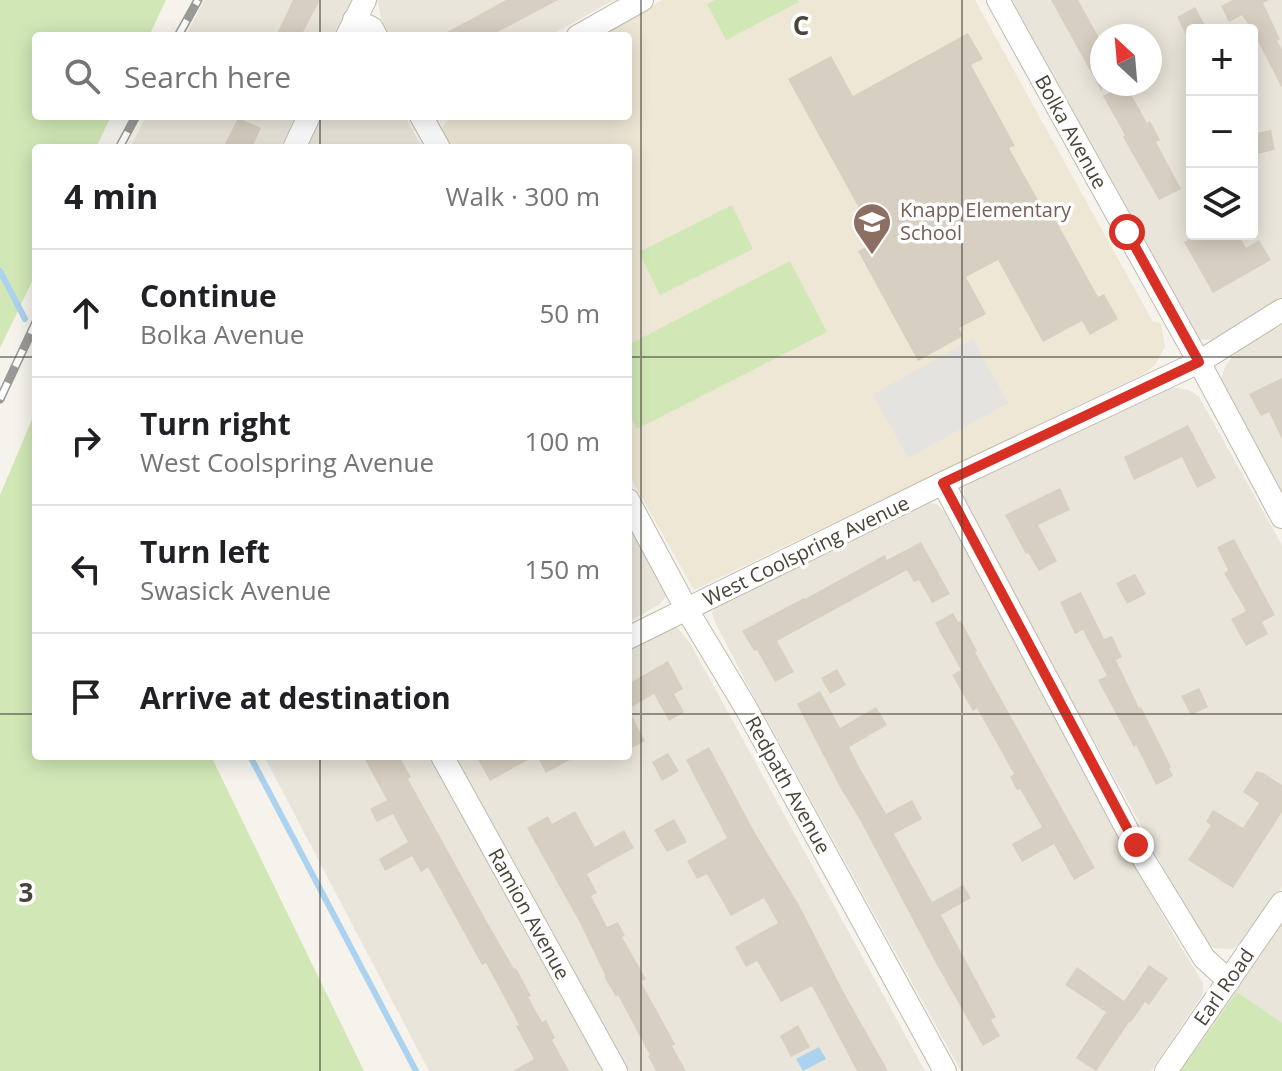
<!DOCTYPE html>
<meta charset="utf-8">
<style>
:root{--surface:#fff;--page:#f6f6f6;--text:#202124;--muted:#757577;--line:#e0e0e0}
body{margin:0;font-family:"Open Sans",sans-serif;background:var(--page);color:var(--text)}
.controls{position:absolute;right:24px;top:24px;display:grid;overflow:hidden;border-radius:8px;box-shadow:0 4px 20px #0003}
.controls button{width:72px;height:72px;display:grid;place-items:center;padding:0;border:0;border-bottom:2px solid var(--line);background:var(--surface);color:var(--text);font:40px sans-serif}
.compass{position:absolute;left:1090px;top:24px;width:72px;height:72px;border-radius:50%;background:var(--surface);box-shadow:0 4px 20px #0003;rotate:334deg}
.stop{position:absolute;width:24px;height:24px;margin:-18px;border:6px solid #d93025;border-radius:50%;background:#fff}
.stop.end{background:#d93025;border-color:#fff;box-shadow:0 2px 8px #0008}
.list{margin:0;padding:0;list-style:none}
h2{display:flex;justify-content:space-between;align-items:center;height:104px;margin:0;padding:0 32px;font-size:34px}
h2 small{font-size:26px;font-weight:400;color:var(--muted)}
.list li{display:grid;grid-template-columns:52px 1fr auto;gap:24px;align-items:center;box-sizing:border-box;height:128px;padding:0 32px;border-top:2px solid var(--line)}
.list b{display:block;font-size:30px;white-space:nowrap}
.list p{margin:0;font-size:26px;white-space:nowrap;color:var(--muted)}
.list em{font-size:26px;font-style:normal;color:var(--muted)}
.icon{flex:none;width:44px;height:44px;fill:none;stroke:currentColor;stroke-width:2;stroke-linecap:round;stroke-linejoin:round}
.map{position:relative;flex:none;width:1282px;height:1071px;overflow:hidden}
.search{position:absolute;background:var(--surface);box-shadow:0 4px 20px #0003;left:32px;top:32px;width:600px;height:88px;display:flex;align-items:center;gap:20px;box-sizing:border-box;padding:0 28px;border-radius:8px;color:var(--muted);font-size:30px}
.panel{position:absolute;background:var(--surface);box-shadow:0 4px 20px #0003;left:32px;top:144px;width:600px;height:616px;border-radius:8px}
.map>svg:first-child{display:block}
</style>
<div class="map">
<svg width="1282" height="1071" viewBox="0 0 1282 1071">
<rect width="100%" height="100%" fill="#f5f3ec"/>
<g fill="#e9e5da" fill-rule="evenodd">
<polygon points="204,0 355,0 337,36 186,36"/>
<polygon points="377,0 614,0 549,36 385,36"/>
<path d="M1009 0H1282V298L1217 339 1196 340 1187 326 1189 320ZM1192 30H1252V234H1192ZM1102 36H1150V84H1102Z"/>
<polygon points="146,116 296,116 280,148 130,148"/>
<polygon points="318,116 405,116 422,148 302,148"/>
<polygon points="1282,325 1282,508 1221,379 1225,367 1236,352"/>
<polygon points="1177,388 1189,390 1199,397 1282,545 1282,887 1246,943 1230,949 1214,948 1200,937 1131,807 1003,578 964,503 964,488 981,473 1163,389"/>
<polygon points="929,503 937,504 946,514 1108,818 1176,939 1203,983 1203,994 1151,1071 961,1071 748,686 715,622 712,613 719,599 913,506"/>
<polygon points="628,520 661,582 666,596 660,604 628,622"/>
<polygon points="675,625 690,643 925,1071 627,1071 454,756 628,756 628,644"/>
<polygon points="264,756 429,756 603,1071 429,1071"/>
<polygon points="1282,918 1282,1071 1176,1071"/>
</g>
<polygon fill="#eee7d6" points="662,0 975,0 1153,322 1161,323 1165,347 1155,365 1144,374 694,590 628,473 628,148 446,148 442,142 442,128 451,116 628,116 628,36 596,36"/>
<g fill="#d1e8b6">
<polygon points="0,0 166,0 149,36 36,36 36,116 111,116 96,148 36,148 36,273 0,348"/>
<polygon points="715,0 798,0 799,2 726,40 707,4"/>
<polygon points="732,205 753,249 660,295 639,252"/>
<polygon points="790,261 827,332 637,429 628,412 628,345"/>
<polygon points="36,410 36,756 211,756 364,1071 0,1071 0,495"/>
<polygon points="1237,992 1282,1023 1282,1071 1181,1071"/>
</g>
<polygon fill="#e4e3e0" points="973,339 1008,403 908,458 873,394"/>
<polygon fill="#abd2ef" points="819,1047 826,1059 803,1071 796,1059"/>
<g fill="none" stroke-linecap="round" stroke-linejoin="round">
<g stroke="#abd2ef" stroke-width="6">
<polyline points="0,271 25,319"/>
<polyline points="250,756 416,1071"/>
</g>
</g>
<g fill="#d7cfc1">
<polygon points="293,0 320,0 301,36 276,36"/>
<polygon points="506,0 558,0 490,36 440,36"/>
<polygon points="1051,0 1078,0 1102,43 1102,92"/>
<polygon points="1233,0 1269,0 1263,3 1280,39 1277,41 1282,49 1282,88 1252,30 1242,15 1229,22 1221,6"/>
<polygon points="1195,7 1206,27 1200,30 1192,30 1192,34 1187,37 1177,17"/>
<polygon points="968,33 983,59 971,65 1015,146 1009,148 1049,220 1054,217 1098,297 1104,294 1118,319 1090,335 1082,321 1043,342 998,260 966,277 986,314 959,328 963,336 918,361 858,251 877,241 788,79 831,56 853,96"/>
<polygon points="1125,84 1147,123 1150,121 1160,140 1156,142 1181,189 1159,200 1123,137 1125,135 1103,96"/>
<polygon points="238,118 261,128 252,148 223,148"/>
<polygon points="1271,130 1275,150 1252,155 1252,134"/>
<polygon points="1198,234 1238,234 1246,248 1259,240 1271,260 1213,293 1184,242"/>
<polygon points="1282,378 1282,439 1269,412 1261,416 1249,394"/>
<polygon points="1188,425 1216,478 1197,488 1182,457 1134,480 1124,457"/>
<polygon points="1060,488 1070,510 1038,525 1057,561 1039,571 1028,553 1026,554 1005,515"/>
<polygon points="1234,539 1275,615 1262,622 1268,634 1246,646 1231,619 1246,611 1224,573 1228,570 1217,547"/>
<polygon points="921,542 950,594 932,603 919,580 914,582 907,570 777,641 794,672 775,682 757,650 754,651 742,631 804,598 805,599 885,555 887,560"/>
<polygon points="1135,574 1146,594 1127,604 1116,583"/>
<polygon points="1081,592 1104,639 1112,636 1122,657 1116,660 1139,708 1141,707 1171,767 1169,768 1173,776 1156,785 1136,745 1134,747 1098,680 1107,676 1083,630 1075,634 1060,602"/>
<polygon points="953,613 958,622 961,621 977,651 975,652 1095,868 1074,880 1054,844 1022,862 1012,844 1042,827 1020,789 1017,790 1010,777 1014,774 977,708 973,711 952,675 961,670 935,623"/>
<polygon points="668,661 683,689 674,694 684,712 669,721 654,694 628,709 628,684"/>
<polygon points="837,669 846,685 830,694 821,678"/>
<polygon points="1199,688 1208,707 1191,715 1181,696"/>
<polygon points="820,691 840,728 876,707 887,725 849,747 858,765 886,814 912,800 922,819 894,834 932,902 963,885 971,898 941,915 996,1017 991,1020 1000,1036 983,1046 937,965 860,820 840,787 797,704"/>
<polygon points="628,709 645,741 628,750"/>
<polygon points="709,747 755,833 799,905 844,993 888,1071 857,1071 812,986 781,1002 757,961 746,967 735,947 778,923 764,898 731,916 707,874 697,879 687,861 727,838 686,760"/>
<polygon points="668,753 679,771 662,781 652,762"/>
<polygon points="363,756 399,756 411,777 408,779 487,922 514,969 516,968 531,996 528,997 542,1022 546,1020 555,1038 552,1040 569,1071 513,1071 534,1059 516,1026 519,1025 486,963 482,965 428,867 421,872 412,856 385,871 379,859 408,842 393,814 377,822 370,809 387,800"/>
<polygon points="476,756 535,756 490,781"/>
<polygon points="537,756 577,756 546,773"/>
<polygon points="1257,771 1261,773 1262,772 1282,785 1282,812 1233,888 1188,860 1211,825 1206,822 1213,810 1243,828 1259,803 1243,792"/>
<polygon points="575,811 595,847 624,830 634,848 587,874 597,893 591,896 607,927 618,922 625,936 622,937 646,979 641,982 675,1044 672,1046 686,1071 656,1071 648,1056 650,1055 636,1029 618,995 616,997 604,976 605,975 580,923 527,828 548,816 552,824"/>
<polygon points="674,819 687,842 667,852 654,830"/>
<polygon points="1149,965 1168,978 1149,1005 1145,1002 1131,1022 1129,1022 1096,1071 1076,1058 1106,1012 1065,985 1077,967 1124,1001"/>
<polygon points="798,1025 810,1047 791,1057 780,1036"/>
</g>
<g fill="none" stroke-linecap="round" stroke-linejoin="round">
<g stroke="#c1bbae" stroke-width="24">
<g id="minor">
<polyline points="998,0 1199,362 1282,517"/>
<polyline points="354,20 372,28 376,36"/>
<polyline points="347,36 365,0"/>
<polyline points="578,36 642,0"/>
<polyline points="421,116 439,148"/>
<polyline points="294,148 309,116"/>
<polyline points="943,483 1138,850 1204,958 1229,981"/>
<polyline points="628,500 687,610 746,708 945,1071"/>
<polyline points="628,638 943,483 1199,362 1282,310"/>
<polyline points="442,756 616,1071"/>
<polyline points="1166,1071 1282,903"/>
</g>
</g>
<use href="#minor" stroke="#fff" stroke-width="22"/>
<g stroke="#999" stroke-width="9">
<g id="rail">
<polyline points="178,36 198,0"/>
<polyline points="119,148 136,116"/>
<polyline points="0,399 36,322"/>
</g>
</g>
<use href="#rail" stroke="#fff" stroke-width="6" stroke-dasharray="18" stroke-linecap="butt"/>
</g>
<g fill="none" stroke-linecap="round" stroke-linejoin="round">
<polyline stroke="#d93025" stroke-width="10" points="1127,232 1199,362 943,483 1136,845"/>
</g>
<path fill="none" stroke="#4a4439" stroke-width="2" stroke-opacity="0.55" d="M320 0V36M641 0V1071M962 0V1071M320 116V148M0 357H36M628 357H1282M0 714H36M628 714H1282M320 756V1071"/>
<defs>
<g id="school-pin" transform="scale(2)"><path d="M0 17L-7.5 6A9.5 9.5 0 1 1 7.5 6Z" fill="#8d6e63" stroke="#fff"/><path d="M0-5L7-2L0 1L-7-2ZM-4 1L0 2.5L4 1V4Q0 6-4 4Z" fill="#fff"/></g>
</defs>
<g fill-rule="evenodd">
<use href="#school-pin" x="872" y="222"/>
</g>
<g text-anchor="middle" stroke-width="7" stroke-linejoin="round" paint-order="stroke">
<g font-size="20" fill="#4a4439" stroke="#fff">
<text transform="translate(1071 132) rotate(61)" y="7">Bolka Avenue</text>
<text transform="translate(806 551) rotate(-26)" y="7">West Coolspring Avenue</text>
<text transform="translate(788 785) rotate(61)" y="7">Redpath Avenue</text>
<text transform="translate(529 914) rotate(61)" y="7">Ramion Avenue</text>
<text transform="translate(1224 987) rotate(-55)" y="7">Earl Road</text>
</g>
<g font-size="20" fill="#785e54" stroke="#fff" text-anchor="start">
<text x="900" y="217">Knapp Elementary<tspan x="900" dy="23">School</tspan></text>
</g>
</g>
<g font-size="26" text-anchor="middle" font-weight="bold" fill="#4a4439" stroke="#fff" stroke-width="7" stroke-linejoin="round" paint-order="stroke">
<text x="801" y="35">C</text>
<text x="26" y="902">3</text>
</g>
</svg>
<div class="controls">
<button>+</button>
<button>−</button>
<button><svg class="icon" aria-label="layers" viewBox="0 0 24 24"><path d="M12 4l9 5-9 5-9-5zM3 14l9 5 9-5"/></svg></button>
</div>
<svg class="compass" viewBox="-18 -18 36 36"><path d="M0-13l5 13h-10z" fill="#e53935"/><path d="M0 13l5-13h-10z" fill="#757577"/></svg>
<div class="stop" style="left:1127px;top:232px"></div>
<div class="stop end" style="left:1136px;top:845px"></div>
<div class="search"><svg class="icon" aria-label="search" viewBox="0 0 24 24"><circle cx="10" cy="10" r="6"/><path d="M15 15l6 6"/></svg>Search here</div>
<section class="panel">
<h2>4 min<small>Walk · 300 m</small></h2>
<ul class="list">
<li><svg class="icon" aria-label="ahead" viewBox="0 0 24 24"><path d="M12 20V5M6 11l6-6 6 6"/></svg><div><b>Continue</b><p>Bolka Avenue</p></div><em>50 m</em></li>
<li><svg class="icon" aria-label="right" viewBox="0 0 24 24"><path d="M7 20v-9h11M14 6l5 5-5 5"/></svg><div><b>Turn right</b><p>West Coolspring Avenue</p></div><em>100 m</em></li>
<li><svg class="icon" aria-label="left" viewBox="0 0 24 24"><path d="M17 20v-9H6M10 6l-5 5 5 5"/></svg><div><b>Turn left</b><p>Swasick Avenue</p></div><em>150 m</em></li>
<li><svg class="icon" aria-label="arrive" viewBox="0 0 24 24"><path d="M6 21V4h12l-3 4 3 4H6"/></svg><div><b>Arrive at destination</b></div></li>
</ul>
</section>
</div>
